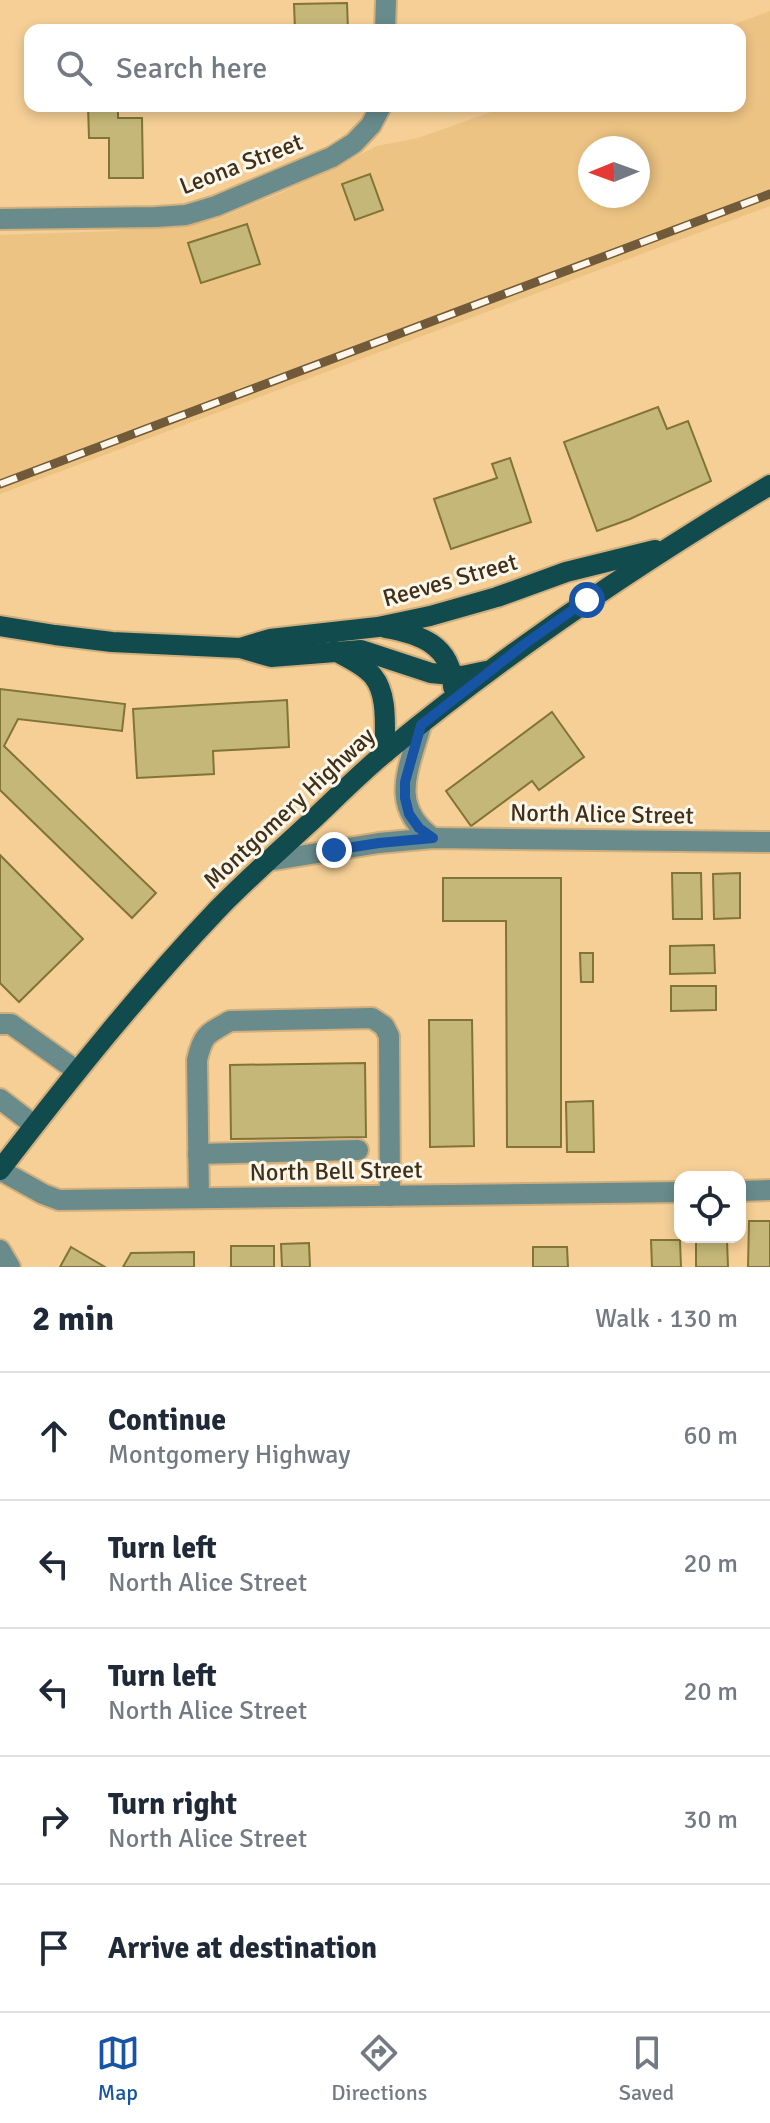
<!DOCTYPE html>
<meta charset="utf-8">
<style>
:root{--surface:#fff;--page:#f2f2f3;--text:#1f2937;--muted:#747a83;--line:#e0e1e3;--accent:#1754a5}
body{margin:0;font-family:Signika,sans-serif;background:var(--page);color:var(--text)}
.controls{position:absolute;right:24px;bottom:24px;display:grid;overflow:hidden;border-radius:16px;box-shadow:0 4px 12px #0003}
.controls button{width:72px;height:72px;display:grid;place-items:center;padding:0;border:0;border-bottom:2px solid var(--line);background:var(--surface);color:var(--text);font:40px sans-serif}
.compass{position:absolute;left:578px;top:136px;width:72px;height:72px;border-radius:50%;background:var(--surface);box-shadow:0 4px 12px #0003;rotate:269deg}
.stop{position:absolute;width:24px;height:24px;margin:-18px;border:6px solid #1754a5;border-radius:50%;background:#fff}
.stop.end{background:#1754a5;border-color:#fff;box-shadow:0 2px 8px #0008}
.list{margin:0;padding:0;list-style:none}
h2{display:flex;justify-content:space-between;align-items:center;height:104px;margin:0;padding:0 32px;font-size:34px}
h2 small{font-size:26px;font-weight:400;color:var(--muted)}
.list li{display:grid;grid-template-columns:52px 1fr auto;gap:24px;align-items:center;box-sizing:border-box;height:128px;padding:0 32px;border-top:2px solid var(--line)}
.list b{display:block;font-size:30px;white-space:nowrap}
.list p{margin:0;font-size:26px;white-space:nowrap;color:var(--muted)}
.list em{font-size:26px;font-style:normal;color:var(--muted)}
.icon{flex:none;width:44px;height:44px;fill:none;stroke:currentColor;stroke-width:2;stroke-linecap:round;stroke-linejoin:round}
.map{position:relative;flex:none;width:770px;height:1267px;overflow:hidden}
.search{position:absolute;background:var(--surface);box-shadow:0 4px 12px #0003;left:24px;right:24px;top:24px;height:88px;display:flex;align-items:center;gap:20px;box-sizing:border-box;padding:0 28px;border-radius:16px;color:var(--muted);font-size:30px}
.sheet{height:744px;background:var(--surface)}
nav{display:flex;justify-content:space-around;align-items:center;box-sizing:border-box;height:112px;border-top:2px solid var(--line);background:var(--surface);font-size:22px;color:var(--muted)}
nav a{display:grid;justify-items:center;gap:4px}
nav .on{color:var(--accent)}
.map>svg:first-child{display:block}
</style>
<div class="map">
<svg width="770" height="1267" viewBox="0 0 770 1267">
<rect width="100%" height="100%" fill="#f5cf96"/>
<path fill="#edc383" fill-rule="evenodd" d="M770 11V206L0 494V235L113 231 215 220 283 192 377 146 418 138 508 106H740V30H718ZM590 148H638V196H590Z"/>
<g fill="#c5b777" stroke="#827436" stroke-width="2">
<polygon points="347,3 348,30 295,30 294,4"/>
<polygon points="88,106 118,106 118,118 142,118 143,178 109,178 109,138 89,138"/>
<polygon points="370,174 383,210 355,220 342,184"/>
<polygon points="247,224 260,264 201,283 188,243"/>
<polygon points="658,407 667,429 688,421 711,481 630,519 597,531 564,442"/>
<polygon points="510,458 531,522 451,549 434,499 497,478 492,464"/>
<polygon points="0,689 125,704 122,731 18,719 4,746 156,893 132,918 0,790"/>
<polygon points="287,700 289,747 213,751 214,774 137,778 133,709"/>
<polygon points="552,712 584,757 539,790 532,781 471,826 446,791"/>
<polygon points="0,855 83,939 19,1002 0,983"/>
<polygon points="672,873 701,873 702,919 673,919"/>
<polygon points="740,873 740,918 714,919 713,874"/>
<polygon points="443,878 561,878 561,1147 507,1147 506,921 443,921"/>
<polygon points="714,945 715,973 670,974 670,946"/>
<polygon points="580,953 593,953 593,982 581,982"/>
<polygon points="671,986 716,986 716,1010 671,1011"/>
<polygon points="429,1020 472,1020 474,1146 430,1147"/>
<polygon points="365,1063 366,1137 231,1139 230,1065"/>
<polygon points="593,1101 594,1152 567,1152 566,1102"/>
<polygon points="749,1221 770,1221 770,1267 748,1267"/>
<polygon points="651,1240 680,1240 681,1267 652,1267"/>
<polygon points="727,1240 728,1267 696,1267 696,1241"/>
<polygon points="309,1243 310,1267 282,1267 281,1244"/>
<rect x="231" y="1246" width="43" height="21"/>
<polygon points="71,1247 105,1267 60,1267"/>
<polygon points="533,1247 567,1247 568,1267 533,1267"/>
<polygon points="194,1252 194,1267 123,1267 131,1253"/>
</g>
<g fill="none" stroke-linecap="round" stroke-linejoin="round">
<g stroke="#d1af7d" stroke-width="24">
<g id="minor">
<polyline points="385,30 386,0"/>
<polyline points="0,219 156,217 186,215 216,206 332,157 354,143 371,125 381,106"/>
<path d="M421 725C409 769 388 806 433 838"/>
<polyline points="268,861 379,843 433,838 770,842"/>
<polyline points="0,1024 11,1024 77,1071"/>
<polyline points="0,1099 34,1125"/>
<polyline points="198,1154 358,1150"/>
<polyline points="0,1170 43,1194 59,1200 680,1192"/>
<polyline points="740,1191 770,1190"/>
<path d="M199 1198 197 1060C203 1034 207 1034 230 1021L372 1018 384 1026 389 1036 390 1196"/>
<polyline points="0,1250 10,1267"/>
</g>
</g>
<g stroke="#d1af7d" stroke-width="24">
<g id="major">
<polyline points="0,626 55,635 112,642 240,648 270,639 378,627 430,616 497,597 566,572 655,550"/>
<path d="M385 628C420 634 452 645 453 687"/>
<polyline points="240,648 271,657 361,650 431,673 462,676 486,671"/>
<path d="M335 651C348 658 364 665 373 676 389 696 384 729 385 753"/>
<path d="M0 1170C69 1080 140 991 218 909 246 880 277 853 306 826 333 801 358 775 386 752 507 652 636 565 770 485"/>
</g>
</g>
<use href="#minor" stroke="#698b8c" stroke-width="20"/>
<use href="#major" stroke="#114b4d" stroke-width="20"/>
<g stroke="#705a3a" stroke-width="9">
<polyline id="rail" points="0,484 770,194"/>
</g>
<use href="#rail" stroke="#fdf6ea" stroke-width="6" stroke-dasharray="18" stroke-linecap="butt"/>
</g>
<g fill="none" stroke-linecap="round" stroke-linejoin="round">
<polyline stroke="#1754a5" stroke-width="10" points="334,850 379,843 433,838 419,828 409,814 405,798 405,782 421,725 526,643 587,600"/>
</g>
<g text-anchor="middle" stroke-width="6" stroke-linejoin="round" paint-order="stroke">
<g font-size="24" fill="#3f3019" stroke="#fdf6ea">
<text transform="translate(241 164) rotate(-21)" y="8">Leona Street</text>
<text transform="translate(450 580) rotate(-16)" y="8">Reeves Street</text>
<text transform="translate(289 808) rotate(-43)" y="8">Montgomery Highway</text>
<text transform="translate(602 814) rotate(1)" y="8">North Alice Street</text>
<text transform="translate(336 1171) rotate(-1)" y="8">North Bell Street</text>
</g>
</g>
</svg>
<div class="controls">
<button><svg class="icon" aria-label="locate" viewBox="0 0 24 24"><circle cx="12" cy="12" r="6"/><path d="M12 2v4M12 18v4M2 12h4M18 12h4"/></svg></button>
</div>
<svg class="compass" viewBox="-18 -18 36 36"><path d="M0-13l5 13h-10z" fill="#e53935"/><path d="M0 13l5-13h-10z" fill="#747a83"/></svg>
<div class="stop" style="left:587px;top:600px"></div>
<div class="stop end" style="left:334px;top:850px"></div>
<div class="search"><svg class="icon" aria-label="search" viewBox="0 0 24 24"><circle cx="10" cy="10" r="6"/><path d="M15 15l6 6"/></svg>Search here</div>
</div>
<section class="sheet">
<h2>2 min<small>Walk · 130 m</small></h2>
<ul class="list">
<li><svg class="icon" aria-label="ahead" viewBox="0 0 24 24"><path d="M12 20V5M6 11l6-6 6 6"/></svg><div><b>Continue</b><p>Montgomery Highway</p></div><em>60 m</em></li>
<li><svg class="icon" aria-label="left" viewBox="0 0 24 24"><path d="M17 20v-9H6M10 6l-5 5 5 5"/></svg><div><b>Turn left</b><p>North Alice Street</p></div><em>20 m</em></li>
<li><svg class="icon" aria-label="left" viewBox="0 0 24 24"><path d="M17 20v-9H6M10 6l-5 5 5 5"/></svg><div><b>Turn left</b><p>North Alice Street</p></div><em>20 m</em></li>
<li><svg class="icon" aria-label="right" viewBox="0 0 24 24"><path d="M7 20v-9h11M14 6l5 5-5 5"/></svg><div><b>Turn right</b><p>North Alice Street</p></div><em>30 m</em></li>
<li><svg class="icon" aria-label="arrive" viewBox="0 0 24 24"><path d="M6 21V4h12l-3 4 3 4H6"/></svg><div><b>Arrive at destination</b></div></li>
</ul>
</section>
<nav>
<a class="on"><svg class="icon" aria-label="map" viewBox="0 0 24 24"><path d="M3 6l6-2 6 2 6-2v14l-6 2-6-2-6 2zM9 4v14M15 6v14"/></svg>Map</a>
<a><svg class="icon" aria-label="directions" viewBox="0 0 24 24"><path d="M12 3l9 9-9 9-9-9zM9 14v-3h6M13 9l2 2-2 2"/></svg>Directions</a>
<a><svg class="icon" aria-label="saved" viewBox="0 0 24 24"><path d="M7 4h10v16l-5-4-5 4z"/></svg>Saved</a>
</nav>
